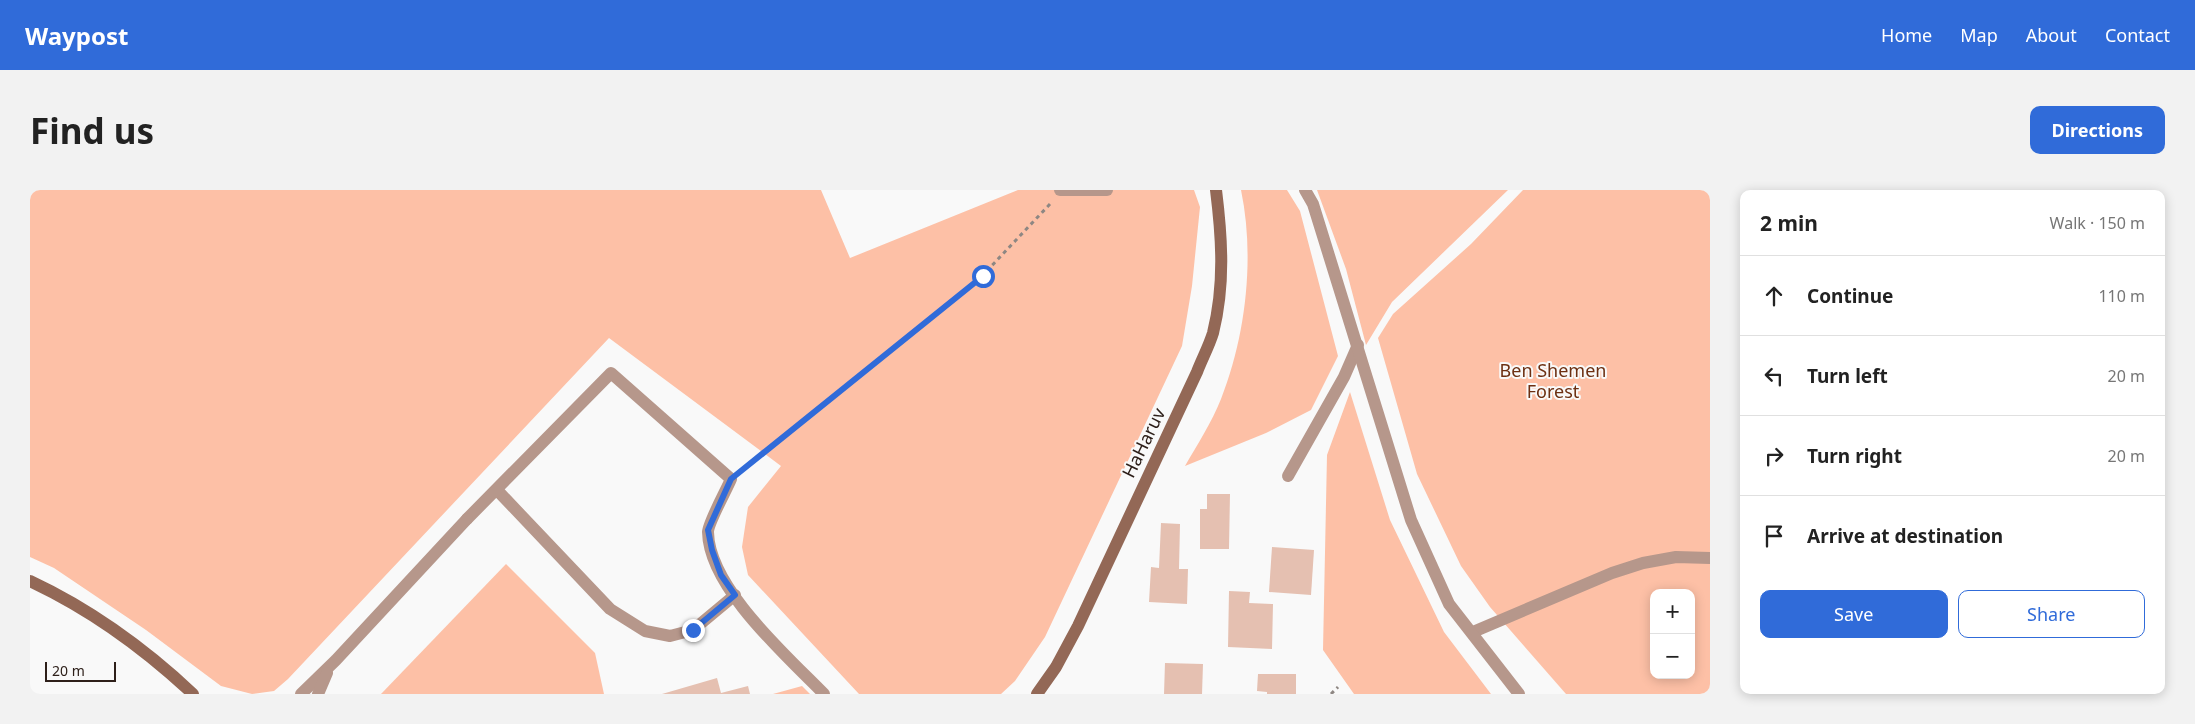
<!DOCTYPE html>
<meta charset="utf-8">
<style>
:root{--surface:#fff;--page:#f2f2f2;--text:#222;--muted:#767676;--line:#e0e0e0;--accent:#306bd9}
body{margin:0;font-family:"Noto Sans",sans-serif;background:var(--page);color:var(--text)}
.controls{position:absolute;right:15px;bottom:15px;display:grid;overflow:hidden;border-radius:10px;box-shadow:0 2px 12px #0003}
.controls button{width:45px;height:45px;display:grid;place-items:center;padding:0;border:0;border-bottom:1px solid var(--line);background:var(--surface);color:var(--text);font:25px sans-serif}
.scale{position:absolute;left:15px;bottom:12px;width:71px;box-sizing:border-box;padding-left:5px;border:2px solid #2e201a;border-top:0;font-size:14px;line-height:18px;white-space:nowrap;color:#2e201a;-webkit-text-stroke:4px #f9f9f9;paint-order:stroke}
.stop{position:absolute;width:15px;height:15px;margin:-11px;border:4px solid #306bd9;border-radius:50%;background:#fff}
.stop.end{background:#306bd9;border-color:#fff;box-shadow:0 1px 5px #0008}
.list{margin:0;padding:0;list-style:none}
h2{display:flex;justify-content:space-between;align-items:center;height:65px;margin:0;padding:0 20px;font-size:21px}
h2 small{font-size:16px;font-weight:400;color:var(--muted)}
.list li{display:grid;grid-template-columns:32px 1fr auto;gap:15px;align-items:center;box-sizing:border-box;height:80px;padding:0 20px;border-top:1px solid var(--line)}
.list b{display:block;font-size:19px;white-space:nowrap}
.list em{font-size:16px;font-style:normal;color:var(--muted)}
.actions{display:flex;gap:10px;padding:15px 20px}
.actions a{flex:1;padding:11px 0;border:1px solid var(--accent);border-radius:10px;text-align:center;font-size:18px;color:var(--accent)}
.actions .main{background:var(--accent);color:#fff}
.icon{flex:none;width:28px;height:28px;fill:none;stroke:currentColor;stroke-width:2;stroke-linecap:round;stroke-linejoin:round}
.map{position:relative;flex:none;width:1680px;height:504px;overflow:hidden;border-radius:10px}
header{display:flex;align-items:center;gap:30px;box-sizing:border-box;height:70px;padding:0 25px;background:var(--accent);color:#fff}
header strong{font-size:24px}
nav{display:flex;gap:28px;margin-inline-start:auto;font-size:18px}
.intro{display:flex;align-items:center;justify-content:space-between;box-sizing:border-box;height:120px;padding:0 30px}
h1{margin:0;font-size:35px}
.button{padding:12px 22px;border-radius:10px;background:var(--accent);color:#fff;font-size:18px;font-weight:700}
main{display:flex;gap:30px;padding:0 30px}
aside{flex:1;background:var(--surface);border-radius:10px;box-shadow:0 2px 12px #0003}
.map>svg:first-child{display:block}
</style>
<header>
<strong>Waypost</strong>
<nav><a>Home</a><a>Map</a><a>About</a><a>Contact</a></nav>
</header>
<div class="intro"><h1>Find us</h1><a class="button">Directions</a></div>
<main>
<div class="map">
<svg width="1680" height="504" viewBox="0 0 1680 504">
<rect width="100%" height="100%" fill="#f9f9f9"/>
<g fill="#fdc0a6" fill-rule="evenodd">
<polygon points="0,0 791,0 820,68 988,0 1164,0 1170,17 1162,96 1152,156 1015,447 985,491 971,504 829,504 718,385 712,357 718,317 751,276 579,148 258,489 244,501 222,504 191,496 116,440 24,378 0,367"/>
<path d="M1211 0H1257L1270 21 1308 166 1281 220 1236 243 1155 276C1167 255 1182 232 1191 209 1216 146 1225 67 1211 0Z"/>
<polygon points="1287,0 1478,0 1362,112 1336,155 1316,79"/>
<path d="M1493 0H1680V504H1536L1460 417 1431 376 1387 284 1348 148 1363 124 1441 54ZM1624 403H1661V485H1624Z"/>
<polygon points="1320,202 1360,330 1414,442 1461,504 1324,504 1293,460 1297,265"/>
<polygon points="476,374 565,463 574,504 351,504"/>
<polygon points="772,496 780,504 743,504"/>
</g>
<g fill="#e5c0b1">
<polygon points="1177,304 1200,304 1199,359 1170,359 1170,319 1177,319"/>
<polygon points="1131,333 1150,334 1149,379 1158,379 1157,414 1119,412 1121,377 1129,378"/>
<polygon points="1242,357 1284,360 1281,405 1239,402"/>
<polygon points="1199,401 1220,402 1219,413 1243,414 1242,459 1198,457"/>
<polygon points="1135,473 1173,474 1172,504 1134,504"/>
<polygon points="1228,484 1266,484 1266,504 1237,504 1237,502 1227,501"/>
<polygon points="687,488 691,503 718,496 720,504 632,504"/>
</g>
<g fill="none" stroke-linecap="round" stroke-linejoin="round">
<g stroke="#8e8783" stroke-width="3" stroke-dasharray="4 4" stroke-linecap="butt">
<polyline points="715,278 953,85 1020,14"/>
<polyline points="1301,504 1308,497"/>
</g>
<g stroke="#b6978b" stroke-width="12">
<polyline points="1030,0 1077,0"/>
<polyline points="1258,286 1314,187 1328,155"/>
<polyline points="467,300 580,419 615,441 640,446 663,440 705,405"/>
<path d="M437 329 581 183 701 289C697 299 678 333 678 342 679 398 757 466 794 504"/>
<polyline points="1443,442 1582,383 1613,373 1646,367 1680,368"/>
</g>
<g stroke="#b6978b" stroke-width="12">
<polyline points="1275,0 1283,14 1381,330 1419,414 1489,504"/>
<polyline points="271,504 306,470 437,329"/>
<polyline points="288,504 297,483"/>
</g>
<g stroke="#936856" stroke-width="12">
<path d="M0 391C62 420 114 458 163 504"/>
<path d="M1007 504 1026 477 1048 436 1167 182C1172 169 1179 156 1183 143 1195 95 1192 48 1186 0"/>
</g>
</g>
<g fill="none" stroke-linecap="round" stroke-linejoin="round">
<polyline stroke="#306bd9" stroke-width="6" points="663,440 705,405 691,385 682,360 678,340 701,289 953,86"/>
</g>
<g text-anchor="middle" stroke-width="4" stroke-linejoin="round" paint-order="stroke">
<g font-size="18" fill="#6d3012" stroke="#f9f9f9">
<text x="1523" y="187">Ben Shemen<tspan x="1523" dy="21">Forest</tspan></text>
</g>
<g font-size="18" fill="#2e201a" stroke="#f9f9f9">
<text transform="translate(1114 253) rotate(-64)" y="6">HaHaruv</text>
</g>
</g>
</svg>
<div class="controls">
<button>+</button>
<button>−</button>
</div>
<div class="scale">20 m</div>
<div class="stop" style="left:953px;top:86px"></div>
<div class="stop end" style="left:663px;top:440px"></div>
</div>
<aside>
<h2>2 min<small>Walk · 150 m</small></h2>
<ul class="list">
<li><svg class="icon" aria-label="ahead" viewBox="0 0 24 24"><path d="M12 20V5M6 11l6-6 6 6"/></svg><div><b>Continue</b></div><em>110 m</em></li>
<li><svg class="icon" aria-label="left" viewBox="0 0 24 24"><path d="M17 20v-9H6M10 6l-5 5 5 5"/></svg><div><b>Turn left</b></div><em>20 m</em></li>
<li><svg class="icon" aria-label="right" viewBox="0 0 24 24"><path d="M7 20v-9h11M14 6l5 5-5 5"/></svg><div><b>Turn right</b></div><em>20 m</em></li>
<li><svg class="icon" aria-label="arrive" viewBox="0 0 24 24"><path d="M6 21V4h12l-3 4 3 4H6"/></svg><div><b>Arrive at destination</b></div></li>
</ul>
<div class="actions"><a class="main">Save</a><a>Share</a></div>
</aside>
</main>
